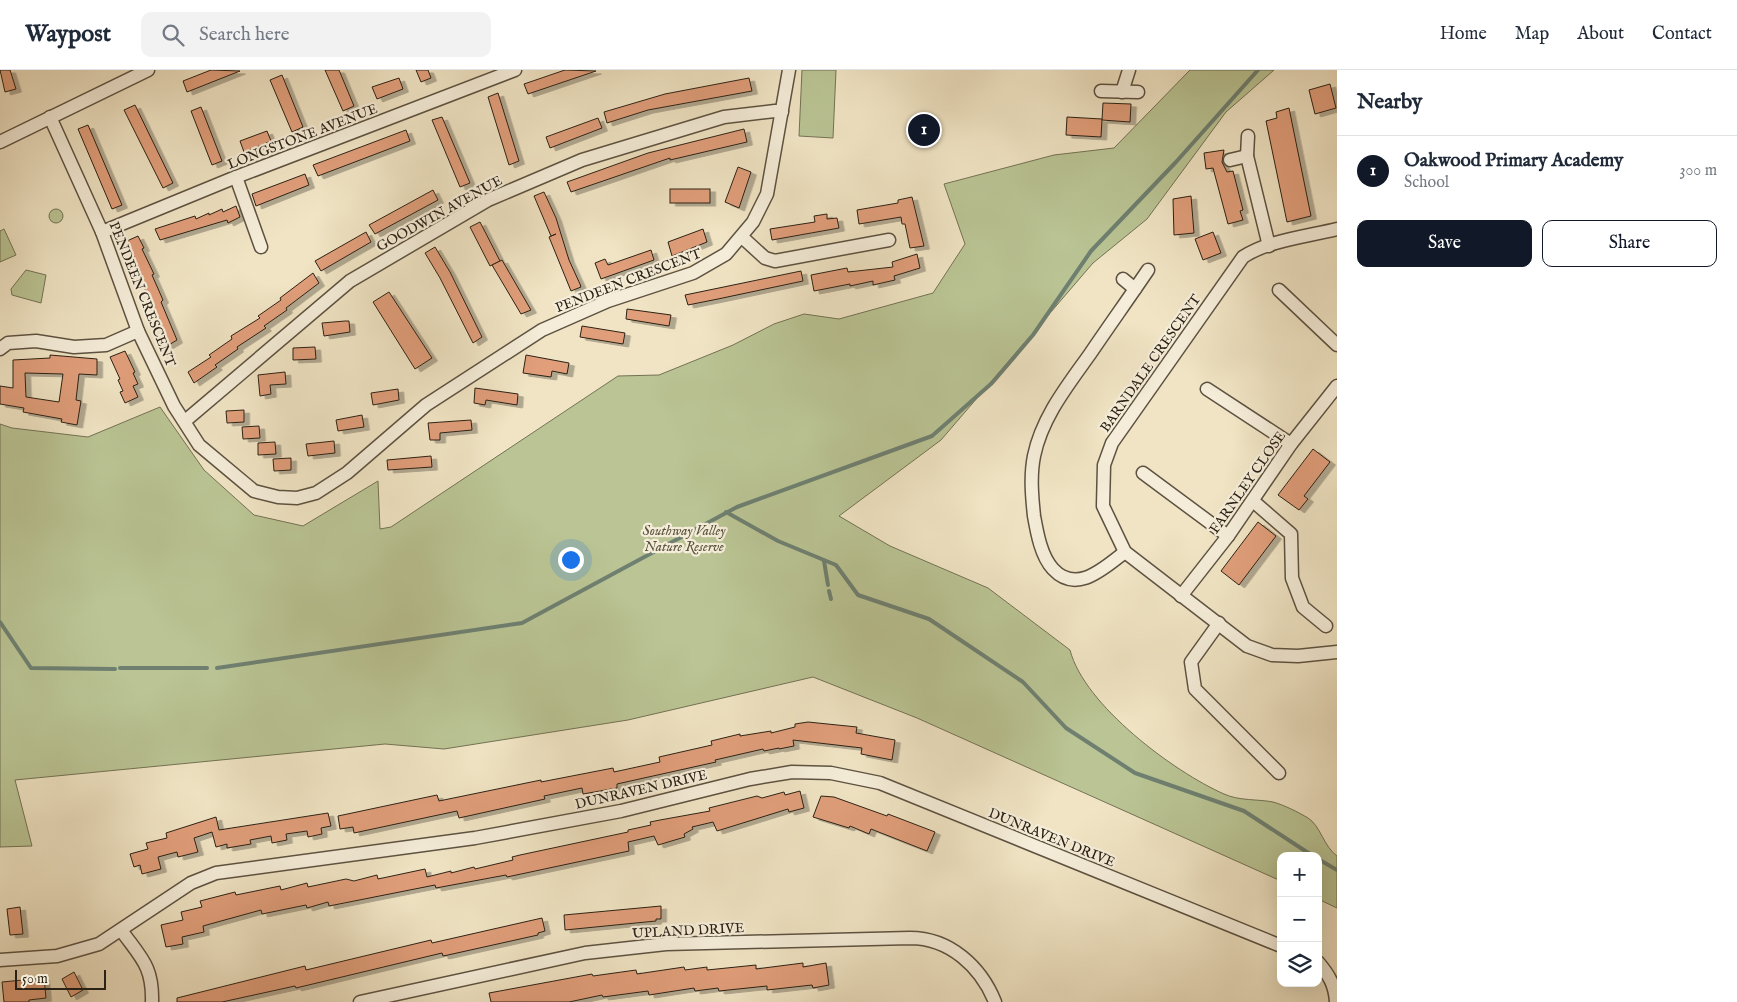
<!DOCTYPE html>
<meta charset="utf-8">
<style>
:root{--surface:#fff;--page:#f2f2f3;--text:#1f2937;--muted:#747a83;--line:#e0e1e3;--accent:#111827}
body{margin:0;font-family:"IM FELL English",serif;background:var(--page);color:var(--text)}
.controls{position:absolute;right:15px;bottom:15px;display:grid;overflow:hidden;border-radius:10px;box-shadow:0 5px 20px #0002}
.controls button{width:45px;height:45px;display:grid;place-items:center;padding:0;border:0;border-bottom:1px solid var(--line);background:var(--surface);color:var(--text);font:25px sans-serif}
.scale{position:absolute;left:15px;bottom:12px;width:91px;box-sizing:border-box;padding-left:5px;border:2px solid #2c2115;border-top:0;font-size:14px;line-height:18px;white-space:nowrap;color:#2c2115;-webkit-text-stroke:4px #f5edd9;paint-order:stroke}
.you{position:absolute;left:570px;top:489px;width:18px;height:18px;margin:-12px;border:4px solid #fff;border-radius:50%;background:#1a73e8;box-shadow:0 0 0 8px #1a73e833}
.badge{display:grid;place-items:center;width:32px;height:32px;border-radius:50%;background:var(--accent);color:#fff;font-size:16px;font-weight:700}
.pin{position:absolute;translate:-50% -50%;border:2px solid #fff;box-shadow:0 1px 5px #0006}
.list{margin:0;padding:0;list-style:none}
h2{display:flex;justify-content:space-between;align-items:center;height:65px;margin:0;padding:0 20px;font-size:21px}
h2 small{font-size:16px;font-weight:400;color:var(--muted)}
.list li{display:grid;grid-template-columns:32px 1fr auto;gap:15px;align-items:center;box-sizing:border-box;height:70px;padding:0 20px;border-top:1px solid var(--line)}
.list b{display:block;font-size:19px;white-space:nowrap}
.list p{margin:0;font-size:16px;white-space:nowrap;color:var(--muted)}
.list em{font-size:16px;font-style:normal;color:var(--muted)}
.actions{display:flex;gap:10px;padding:15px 20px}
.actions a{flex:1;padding:11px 0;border:1px solid var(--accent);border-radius:10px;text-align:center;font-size:18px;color:var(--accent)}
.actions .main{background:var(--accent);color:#fff}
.icon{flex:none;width:28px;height:28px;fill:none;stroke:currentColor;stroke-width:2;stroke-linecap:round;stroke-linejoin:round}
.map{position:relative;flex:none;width:1337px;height:932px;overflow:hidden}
header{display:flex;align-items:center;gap:30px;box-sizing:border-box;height:70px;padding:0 25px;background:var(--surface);border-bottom:1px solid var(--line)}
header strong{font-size:24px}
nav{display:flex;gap:28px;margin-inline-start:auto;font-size:18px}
.search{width:350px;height:45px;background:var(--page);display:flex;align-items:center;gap:12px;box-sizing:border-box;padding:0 18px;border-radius:10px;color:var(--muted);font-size:19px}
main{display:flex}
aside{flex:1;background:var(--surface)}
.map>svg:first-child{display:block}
</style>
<header>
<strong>Waypost</strong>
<div class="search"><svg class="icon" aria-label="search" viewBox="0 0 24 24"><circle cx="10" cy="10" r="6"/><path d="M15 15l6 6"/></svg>Search here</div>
<nav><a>Home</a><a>Map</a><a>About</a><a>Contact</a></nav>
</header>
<main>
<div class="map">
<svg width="1337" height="932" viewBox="0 0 1337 932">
<defs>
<filter id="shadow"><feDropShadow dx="5.5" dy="3" stdDeviation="0" flood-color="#0004"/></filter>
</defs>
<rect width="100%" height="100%" fill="#f0e4c4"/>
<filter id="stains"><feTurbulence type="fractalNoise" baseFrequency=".004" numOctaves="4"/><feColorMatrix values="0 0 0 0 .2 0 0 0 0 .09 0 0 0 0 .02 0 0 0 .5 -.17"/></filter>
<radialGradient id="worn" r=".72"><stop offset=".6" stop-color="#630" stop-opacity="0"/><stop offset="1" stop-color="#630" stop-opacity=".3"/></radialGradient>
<g fill="#bac494" stroke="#737254">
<polygon points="802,0 836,0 833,68 799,66"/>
<path d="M1190 0H1274L1226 42 1147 149 1093 193 941 370 839 446 890 476 988 518 1070 580C1084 635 1174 702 1224 724 1239 731 1258 729 1273 732 1284 735 1298 742 1308 748 1320 755 1324 777 1337 786V838L1318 829V786H1281V811L917 648 813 607 628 650 444 679 385 674 15 710 32 776 0 777V354L12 358 88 367 160 337 204 400 254 445 303 456 378 411 380 459 391 457 618 306 659 305 733 275 774 254 804 244 839 249 933 223 965 174 944 114 1054 85 1114 78Z"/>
<circle cx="56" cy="146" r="7"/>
<polygon points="4,159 16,185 0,192 0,161"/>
<polygon points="26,200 46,205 41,233 12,225 11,219"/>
</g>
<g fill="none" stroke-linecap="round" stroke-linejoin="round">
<g stroke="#6f8071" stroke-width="4">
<polyline points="726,442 778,471 836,495 858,525 929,549 1023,612 1066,658 1135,703 1244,741 1313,786"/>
<polyline points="824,491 828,515"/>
<polyline points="829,521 831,529"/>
<polyline points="0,552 31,598 115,599"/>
<polyline points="120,598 207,598"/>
<polyline points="217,598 522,553 737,437 932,366 992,313 1033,265 1091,181 1176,92 1258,0"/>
<polyline points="1318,789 1337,800"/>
</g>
</g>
<g fill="#e09e7a" stroke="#2c2115" fill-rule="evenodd" filter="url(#shadow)">
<polygon points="0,0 10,0 16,19 5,22"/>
<polygon points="211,0 240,1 187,22 183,11"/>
<polygon points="325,0 339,0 354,36 343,41"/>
<polygon points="416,0 428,0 431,8 421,12"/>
<polygon points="565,0 596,1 528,24 524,14"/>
<polygon points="282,5 303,57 292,62 270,10"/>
<polygon points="399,8 403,19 377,29 372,17"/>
<polygon points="749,8 752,21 648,40 607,53 604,42 665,24"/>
<polygon points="1330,14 1336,38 1315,44 1309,20"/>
<polygon points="498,23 519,91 509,95 488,27"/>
<polygon points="1103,33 1131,34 1130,52 1102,50"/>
<polygon points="135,35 173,113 163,118 124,40"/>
<polygon points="201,37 222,91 212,95 191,41"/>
<polygon points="1289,38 1311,146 1287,152 1266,51 1277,48 1276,42"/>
<polygon points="442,47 470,113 460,117 432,50"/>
<polygon points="1067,47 1102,49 1101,67 1066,65"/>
<polygon points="598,48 602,58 550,78 546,67"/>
<polygon points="88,55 122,135 112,139 78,59"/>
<polygon points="744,59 747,72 670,90 670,88 571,122 567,112 648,83"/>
<polygon points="406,60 410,71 318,106 313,95"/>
<polygon points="267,61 271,71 244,82 240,71"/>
<polygon points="1224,80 1222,92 1227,102 1233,101 1243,140 1240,141 1243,150 1228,154 1213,98 1206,99 1204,83"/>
<polygon points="738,97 751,102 739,138 725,132"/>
<polygon points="305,104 309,115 256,136 252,124"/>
<rect x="670" y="119" width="40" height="14"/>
<polygon points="433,120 438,130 375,164 369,155"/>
<polygon points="544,122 556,148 569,190 580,214 581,217 571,221 549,167 556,164 551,166 534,126"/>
<polygon points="1191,126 1194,163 1174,165 1173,129"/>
<polygon points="912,127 924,176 910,178 905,154 902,154 901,147 859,154 857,140 898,133 898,130"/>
<polygon points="236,136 240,147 228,153 227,150 160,170 155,159 195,146 196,149 209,143 209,145 222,139 223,142"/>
<polygon points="827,144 827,149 837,148 839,158 772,170 770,159 815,152 814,146"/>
<polygon points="480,152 500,191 490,196 470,157"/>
<polygon points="703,159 707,172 672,186 668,172"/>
<polygon points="366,162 371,172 321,201 315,191"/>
<polygon points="1213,162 1221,183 1203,190 1195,169"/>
<polygon points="138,166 144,178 142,179 154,204 152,205 163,230 161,232 177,270 167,276 160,264 162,263 150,238 153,236 141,211 144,210 127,171"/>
<polygon points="435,177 450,202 482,267 473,273 440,208 425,183"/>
<polygon points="651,180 654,190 601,209 595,193 605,189 608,195"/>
<polygon points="917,184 920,198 894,206 895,210 873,215 873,211 850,216 850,214 814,221 811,205 847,198 848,202 893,197 892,192"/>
<polygon points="502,190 531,240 521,244 492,195"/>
<polygon points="801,201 803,211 718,229 688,235 685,225"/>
<polygon points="313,203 319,213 286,238 287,240 264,256 266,258 237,277 238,279 215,295 217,297 194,313 188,302 211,287 209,285 232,269 231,266 260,248 258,246 281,230 280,228"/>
<polygon points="389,222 432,288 415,299 373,232"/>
<polygon points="627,239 671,245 669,256 626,249"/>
<polygon points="345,251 349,251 350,262 324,266 322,253"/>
<polygon points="582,256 625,263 623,274 580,267"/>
<polygon points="315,277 316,289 293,290 293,278"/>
<polygon points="125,281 135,302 133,303 138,314 133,316 138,327 125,333 120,322 123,321 118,310 120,309 110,287"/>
<path d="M50 285 97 289V305L79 304 76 330 81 331 77 355 61 352 62 349 23 342 24 338 0 334V316L13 318V290L50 288ZM25 303 63 304 59 332 26 327Z"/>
<polygon points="526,285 569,293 567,304 552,301 551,307 523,303"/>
<polygon points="285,302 286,314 270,315 271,324 260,326 258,305"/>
<polygon points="475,318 518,324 517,335 486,330 485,335 474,333"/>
<polygon points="398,319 399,330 373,335 371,323"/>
<polygon points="244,340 244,352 227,353 226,341"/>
<polygon points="362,345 364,357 338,361 336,350"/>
<polygon points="471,350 472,360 440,363 440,370 430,370 428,353"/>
<polygon points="259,356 260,368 243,369 242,357"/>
<polygon points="334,371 335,383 308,386 306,374"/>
<polygon points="275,372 276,384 258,385 258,373"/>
<polygon points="1313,379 1330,392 1304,426 1308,429 1299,440 1278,425"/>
<polygon points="431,386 432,397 388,400 387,390"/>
<polygon points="291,388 291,400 274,401 273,389"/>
<polygon points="1258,452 1276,466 1239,515 1221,501"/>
<polygon points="808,652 857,657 856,663 895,670 892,690 861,684 862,678 793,670 794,676 779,679 779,678 764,681 763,679 715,690 716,692 617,714 617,718 583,724 582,718 544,726 545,729 459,748 457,741 354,763 353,757 340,759 338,746 437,725 439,731 541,710 541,712 613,698 614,702 660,692 659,687 712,675 711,671 740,664 740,666 771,661 771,663 795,657 795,654"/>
<polygon points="800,721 804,738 789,742 788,739 717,761 713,752 692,757 693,759 684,764 685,767 658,775 654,766 628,772 629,781 507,807 506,805 436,818 435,815 329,836 328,832 307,838 306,835 262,844 261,840 203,856 204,862 182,867 183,874 166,877 161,855 183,850 181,842 202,837 200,831 235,822 236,825 280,816 281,820 307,813 308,817 346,809 354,811 377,805 378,809 425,799 427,807 451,801 451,803 474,797 475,799 513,790 512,787 520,785 628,762 628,760 651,755 650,752 660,750 710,741 709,738 757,726 762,728 784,722 785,725"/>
<polygon points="821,726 834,727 887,746 888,744 935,762 927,781 871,759 869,764 850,756 849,758 813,747"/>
<polygon points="328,743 331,756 321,758 322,764 308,767 307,761 286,764 287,770 272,773 271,766 250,770 251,774 227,778 227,774 216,777 212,762 194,768 198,782 178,787 177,782 158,787 161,799 142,804 140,795 134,797 130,784 148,779 146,773 167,768 166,763 216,747 219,760"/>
<polygon points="661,836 661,849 656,849 656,851 565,860 564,845"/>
<polygon points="20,837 23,864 10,865 7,839"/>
<polygon points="542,848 545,861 538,863 538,865 448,885 443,886 442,883 296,918 295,916 222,932 177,932 177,928 305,896 306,900 431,870 432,873"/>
<polygon points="803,893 803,897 826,893 829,915 813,918 812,915 767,920 767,916 719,921 718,918 695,921 694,918 649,925 648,921 603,927 602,925 569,932 491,932 489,923 592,904 593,906 636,900 637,904 684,897 685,900 707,897 707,900 756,895 756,899"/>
<polygon points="74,902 83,920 71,927 62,909"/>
<polygon points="44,908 46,928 29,930 29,932 4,932 2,912"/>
</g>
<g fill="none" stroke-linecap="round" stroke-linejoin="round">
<g stroke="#5d5241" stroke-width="15">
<g id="minor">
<polyline points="1101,21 1138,22"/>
<polyline points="1122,22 1129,0"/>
<polyline points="50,47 102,162 138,261 174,336 199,375 254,421 278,427 297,428 316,423 347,403 426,335 542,260 608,231 693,203 726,184 753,152 767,124 789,0"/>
<polyline points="1248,66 1247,86 1269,176"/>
<polyline points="0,72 148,0"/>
<polyline points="1230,90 1247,86"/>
<polyline points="236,107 261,177"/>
<path d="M1337 159C1309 166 1266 171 1243 187L1112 373 1104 395 1103 436 1125 482 1247 576 1272 585 1298 586 1337 582"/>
<polyline points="102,162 236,107 515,0"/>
<polyline points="742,167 765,188 775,191 889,170"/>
<polyline points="1123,209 1135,219"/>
<polyline points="1279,220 1337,275"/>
<polyline points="0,279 8,273 36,271 74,277 106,275 138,261"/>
<polyline points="1207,319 1291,374"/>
<polyline points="185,351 350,211 488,130 582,90 724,47 775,41 782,42"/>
<polyline points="1143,403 1228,466"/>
<polyline points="1253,431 1291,464 1292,508 1303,537 1326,556"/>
<path d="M1125 482C1105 497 1077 525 1053 499 1041 486 1037 463 1034 446 1032 427 1030 406 1034 386 1042 347 1068 315 1090 284 1109 256 1129 228 1148 200"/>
<polyline points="1181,526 1228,466 1291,374 1337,316"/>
<polyline points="1219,553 1191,592 1195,619 1279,703"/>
<path d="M121 860C141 888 153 896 152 932"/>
<polyline points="0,890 57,886 99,874 191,813 216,803 475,768 621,741 750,709 792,702 831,703 880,713 1281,876"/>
<path d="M1318 892C1329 905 1335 915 1336 932"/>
<path d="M360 932 585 883 666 874 910 868C950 868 981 897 995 932"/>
</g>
</g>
<use href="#minor" stroke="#f5edd9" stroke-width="12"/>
</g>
<g text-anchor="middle" stroke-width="4.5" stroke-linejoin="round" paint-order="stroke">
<g font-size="14" fill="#2c2115" stroke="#f5edd9">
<text transform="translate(302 66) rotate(-21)" y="5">LONGSTONE AVENUE</text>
<text transform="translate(439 143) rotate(-29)" y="5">GOODWIN AVENUE</text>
<text transform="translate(628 210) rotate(-21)" y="5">PENDEEN CRESCENT</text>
<text transform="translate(143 224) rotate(68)" y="5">PENDEEN CRESCENT</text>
<text transform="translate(1150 293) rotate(-55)" y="5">BARNDALE CRESCENT</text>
<text transform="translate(1247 412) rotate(-55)" y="5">FARNLEY CLOSE</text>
<text transform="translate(641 719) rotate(-13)" y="5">DUNRAVEN DRIVE</text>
<text transform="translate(1052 767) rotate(22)" y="5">DUNRAVEN DRIVE</text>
<text transform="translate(688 860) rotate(-3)" y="5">UPLAND DRIVE</text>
</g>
<g font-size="14" font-style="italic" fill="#57523b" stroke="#f5edd9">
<text x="684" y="465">Southway Valley<tspan x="684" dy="16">Nature Reserve</tspan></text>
</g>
</g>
<rect width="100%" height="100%" filter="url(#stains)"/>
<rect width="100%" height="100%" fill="url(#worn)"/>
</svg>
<div class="controls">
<button>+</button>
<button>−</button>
<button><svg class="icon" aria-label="layers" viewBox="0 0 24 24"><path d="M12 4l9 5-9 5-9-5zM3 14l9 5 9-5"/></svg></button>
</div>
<div class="scale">50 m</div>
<div class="you"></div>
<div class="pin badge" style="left:924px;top:60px">1</div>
</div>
<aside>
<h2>Nearby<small></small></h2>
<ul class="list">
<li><span class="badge">1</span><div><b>Oakwood Primary Academy</b><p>School</p></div><em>300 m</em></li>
</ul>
<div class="actions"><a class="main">Save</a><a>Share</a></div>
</aside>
</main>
